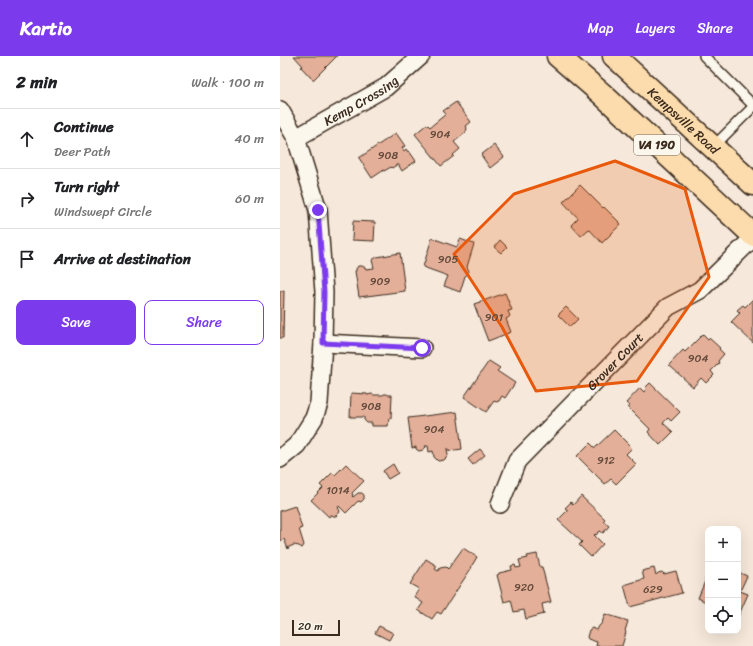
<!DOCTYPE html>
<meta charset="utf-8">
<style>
:root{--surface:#fff;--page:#f6f6f6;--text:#202124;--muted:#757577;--line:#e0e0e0;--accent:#7c3aed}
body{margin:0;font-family:Sriracha,sans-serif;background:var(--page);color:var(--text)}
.controls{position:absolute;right:12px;bottom:12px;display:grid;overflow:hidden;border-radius:8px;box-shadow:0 4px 16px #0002}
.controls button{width:36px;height:36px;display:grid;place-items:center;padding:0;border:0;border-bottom:1px solid var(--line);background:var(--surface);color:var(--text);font:20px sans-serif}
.scale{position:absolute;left:12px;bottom:10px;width:48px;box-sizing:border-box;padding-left:4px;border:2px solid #3b2a1e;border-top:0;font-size:11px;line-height:14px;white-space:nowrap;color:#3b2a1e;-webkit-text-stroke:3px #fbf7ec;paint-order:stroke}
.stop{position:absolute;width:12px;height:12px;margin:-9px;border:3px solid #7c3aed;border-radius:50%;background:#fff}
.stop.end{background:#7c3aed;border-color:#fff;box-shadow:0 1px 4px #0008}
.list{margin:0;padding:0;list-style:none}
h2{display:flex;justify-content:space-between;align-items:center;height:52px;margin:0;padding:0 16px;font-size:17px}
h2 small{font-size:13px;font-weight:400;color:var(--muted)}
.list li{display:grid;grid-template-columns:26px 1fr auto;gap:12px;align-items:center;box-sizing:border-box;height:60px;padding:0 16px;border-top:1px solid var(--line)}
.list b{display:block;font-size:15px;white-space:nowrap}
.list p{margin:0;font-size:13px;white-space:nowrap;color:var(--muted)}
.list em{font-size:13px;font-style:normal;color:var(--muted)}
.actions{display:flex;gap:8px;padding:12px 16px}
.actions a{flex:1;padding:9px 0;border:1px solid var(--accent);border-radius:8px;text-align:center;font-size:14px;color:var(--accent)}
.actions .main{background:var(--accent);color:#fff}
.icon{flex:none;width:22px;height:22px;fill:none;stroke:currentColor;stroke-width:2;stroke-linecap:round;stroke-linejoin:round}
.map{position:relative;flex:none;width:473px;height:590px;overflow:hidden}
header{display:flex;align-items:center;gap:24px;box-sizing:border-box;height:56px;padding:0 20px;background:var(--accent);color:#fff}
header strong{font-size:19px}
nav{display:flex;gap:22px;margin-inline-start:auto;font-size:14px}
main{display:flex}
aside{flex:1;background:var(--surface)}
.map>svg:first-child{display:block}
</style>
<header>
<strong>Kartio</strong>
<nav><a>Map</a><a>Layers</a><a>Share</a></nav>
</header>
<main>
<aside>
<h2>2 min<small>Walk · 100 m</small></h2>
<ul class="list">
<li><svg class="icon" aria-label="ahead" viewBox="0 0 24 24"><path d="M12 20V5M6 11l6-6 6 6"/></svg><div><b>Continue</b><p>Deer Path</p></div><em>40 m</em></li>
<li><svg class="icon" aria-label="right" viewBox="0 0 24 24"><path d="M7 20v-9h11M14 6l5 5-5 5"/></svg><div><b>Turn right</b><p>Windswept Circle</p></div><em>60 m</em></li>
<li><svg class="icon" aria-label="arrive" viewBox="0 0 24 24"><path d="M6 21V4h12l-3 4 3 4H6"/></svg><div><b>Arrive at destination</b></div></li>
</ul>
<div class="actions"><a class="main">Save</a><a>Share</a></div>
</aside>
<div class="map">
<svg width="473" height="590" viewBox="0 0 473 590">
<rect width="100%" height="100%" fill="#f6e9db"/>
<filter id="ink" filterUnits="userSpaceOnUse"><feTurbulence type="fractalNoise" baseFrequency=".025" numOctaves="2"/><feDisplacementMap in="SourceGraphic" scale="8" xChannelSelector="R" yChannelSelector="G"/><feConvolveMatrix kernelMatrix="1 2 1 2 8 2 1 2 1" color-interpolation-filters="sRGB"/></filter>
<g filter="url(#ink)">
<g fill="#e4af98" stroke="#3b2a1e">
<polygon points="14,0 57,0 33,24 21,11 23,10"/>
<polygon points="176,46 191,66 186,70 187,72 186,76 184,78 174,86 180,93 173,99 174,100 161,110 135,78 147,68 150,71 166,58 163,55"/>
<polygon points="116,77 125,90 122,92 124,95 126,93 128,96 129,95 136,105 122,115 118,108 112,112 111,111 104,115 104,114 92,122 79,102"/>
<polygon points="214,89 224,101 210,112 201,99"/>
<polygon points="300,129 323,152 324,151 341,168 322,187 309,173 301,180 291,169 298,162 283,146"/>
<polygon points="73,165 95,166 94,185 72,184"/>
<polygon points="152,182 177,191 180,183 194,188 187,211 189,215 188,218 185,220 180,236 164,230 168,220 143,211"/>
<polygon points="220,184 227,191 221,197 214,191"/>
<polygon points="120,197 125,235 79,241 75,215 76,215 76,213 78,210 82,210 86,212 86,213 94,212 92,204 97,201"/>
<polygon points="0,235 4,235 3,282 0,282"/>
<polygon points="225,237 232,254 228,255 230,260 228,262 226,263 231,276 208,285 194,248 200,246 200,245 203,245"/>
<polygon points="473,243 473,287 451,266 460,257 457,254 463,249 465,251"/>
<polygon points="286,251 298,263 290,271 278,259"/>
<polygon points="423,278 428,283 429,282 440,292 439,293 444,298 438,305 439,307 431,315 434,319 426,327 421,322 413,331 389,309 403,294 405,296"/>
<polygon points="209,305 220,312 217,315 235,327 225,342 222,340 219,345 216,346 214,345 206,356 184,341"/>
<polygon points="370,327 400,356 391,365 388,362 383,367 393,376 380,389 368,376 370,373 348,351 350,350 346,347 360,332 364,336 366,333 365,332"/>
<polygon points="71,337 87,338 87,339 92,338 94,339 103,339 104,338 107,338 108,339 112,339 111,362 109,362 108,370 92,370 92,367 87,367 84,364 84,361 70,361"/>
<polygon points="177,356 182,393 169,395 169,393 167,393 168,400 164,404 158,405 154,401 153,395 149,396 148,390 145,390 146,391 143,394 139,395 136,393 136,391 132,392 128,362"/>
<polygon points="334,374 352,392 346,398 356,408 336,428 331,423 325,428 297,400 310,387 315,392"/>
<polygon points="200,393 205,399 193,409 188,403"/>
<polygon points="66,408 84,425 72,437 73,439 72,440 73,441 78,437 82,437 84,439 84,443 81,446 78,445 66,457 59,450 58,452 59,453 60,456 56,460 53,460 51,458 49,461 31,444 43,432 40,429 52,417 55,419"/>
<polygon points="113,408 118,417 108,423 103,415"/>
<polygon points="301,440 325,463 323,465 329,470 323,477 320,475 316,479 315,478 314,479 323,488 311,501 299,489 302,486 278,464 288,454 285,452 291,446 293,449"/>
<polygon points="15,450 22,472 19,473 24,489 22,492 19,490 14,489 9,491 8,493 4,483 0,485 0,455"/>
<polygon points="183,492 197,501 191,511 192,511 161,558 157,556 152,563 138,554 143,547 134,541 139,533 130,528 146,503 157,510 155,513 158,515 160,512 166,511 168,513"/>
<polygon points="257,498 260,511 262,511 271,546 262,548 264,558 246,563 244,554 234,556 231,544 224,546 217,519 219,518 219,517 232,514 231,510 235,509 236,512 241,511 239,504 248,502 247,500"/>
<polygon points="374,512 376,519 378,517 382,516 384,518 396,515 402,537 350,551 344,529 364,523 362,515"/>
<polygon points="428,516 428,547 418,542 426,523 425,523"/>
<polygon points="458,516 467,520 460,535 468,538 458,561"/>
<polygon points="325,558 348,565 345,575 346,576 342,590 316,590 317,586 308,583 307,581 309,574 312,572 317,574 319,570 322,567"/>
<polygon points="99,570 113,577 109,584 95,577"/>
</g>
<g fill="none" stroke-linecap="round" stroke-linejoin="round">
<g stroke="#3b2a1e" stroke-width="12">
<g id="lane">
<polyline points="424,0 473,49"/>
<polyline points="433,91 473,51"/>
</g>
</g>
<g stroke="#3b2a1e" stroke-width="20">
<g id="street">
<polyline points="0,54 16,82 38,154 44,236 43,287 39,347 34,362 17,389 0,403"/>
<path id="s1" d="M16 82 106 31 141 0"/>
<polyline points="43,287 142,292"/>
<path id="s2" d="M220 448 237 405 388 251 420 234 473 182"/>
</g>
</g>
<g stroke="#3b2a1e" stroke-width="25">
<g id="primary">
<polyline points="278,0 322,38 473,179"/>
<path id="s3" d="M334 0 473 128"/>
</g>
</g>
<use href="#lane" stroke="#fbf7ec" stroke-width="9"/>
<use href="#street" stroke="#fbf7ec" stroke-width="17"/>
<use href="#primary" stroke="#fcdcac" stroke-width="22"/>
</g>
</g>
<g fill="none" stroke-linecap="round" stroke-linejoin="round" filter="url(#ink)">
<polyline stroke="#7c3aed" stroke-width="5" points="38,154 44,236 43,287 142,292"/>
</g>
<path fill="#e8590c" fill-opacity="0.2" stroke="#e8590c" stroke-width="3" stroke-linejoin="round" d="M335 105 405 133 429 221 357 325 256 335 222 271 174 198 234 138Z"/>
<g text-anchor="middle" stroke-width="3" stroke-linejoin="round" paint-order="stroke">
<g font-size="11" fill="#654b3c">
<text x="160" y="82">904</text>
<text x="108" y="103">908</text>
<text x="168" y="207">905</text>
<text x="100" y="229">909</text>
<text x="214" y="265">901</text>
<text x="418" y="306">904</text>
<text x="91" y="354">908</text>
<text x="154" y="377">904</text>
<text x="326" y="408">912</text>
<text x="58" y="438">1014</text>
<text x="244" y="535">920</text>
<text x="373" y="537">629</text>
</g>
<rect fill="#fbf7ec" stroke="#75685c" stroke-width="1" x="354" y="79" width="46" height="20" rx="3"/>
<g font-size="12" font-weight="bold" fill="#3b2a1e">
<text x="377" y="93">VA 190</text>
</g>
<g font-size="13" fill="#3b2a1e" stroke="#fbf7ec">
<text dy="5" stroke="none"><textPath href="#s1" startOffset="75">Kemp Crossing</textPath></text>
<text dy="5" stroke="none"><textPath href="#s3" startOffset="95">Kempsville Road</textPath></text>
<text dy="5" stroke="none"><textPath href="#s2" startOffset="186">Grover Court</textPath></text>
</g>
</g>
</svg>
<div class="controls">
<button>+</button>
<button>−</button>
<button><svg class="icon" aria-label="locate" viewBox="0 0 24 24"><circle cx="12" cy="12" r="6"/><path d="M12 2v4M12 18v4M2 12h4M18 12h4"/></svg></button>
</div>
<div class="scale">20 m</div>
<div class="stop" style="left:142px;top:292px"></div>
<div class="stop end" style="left:38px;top:154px"></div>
</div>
</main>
